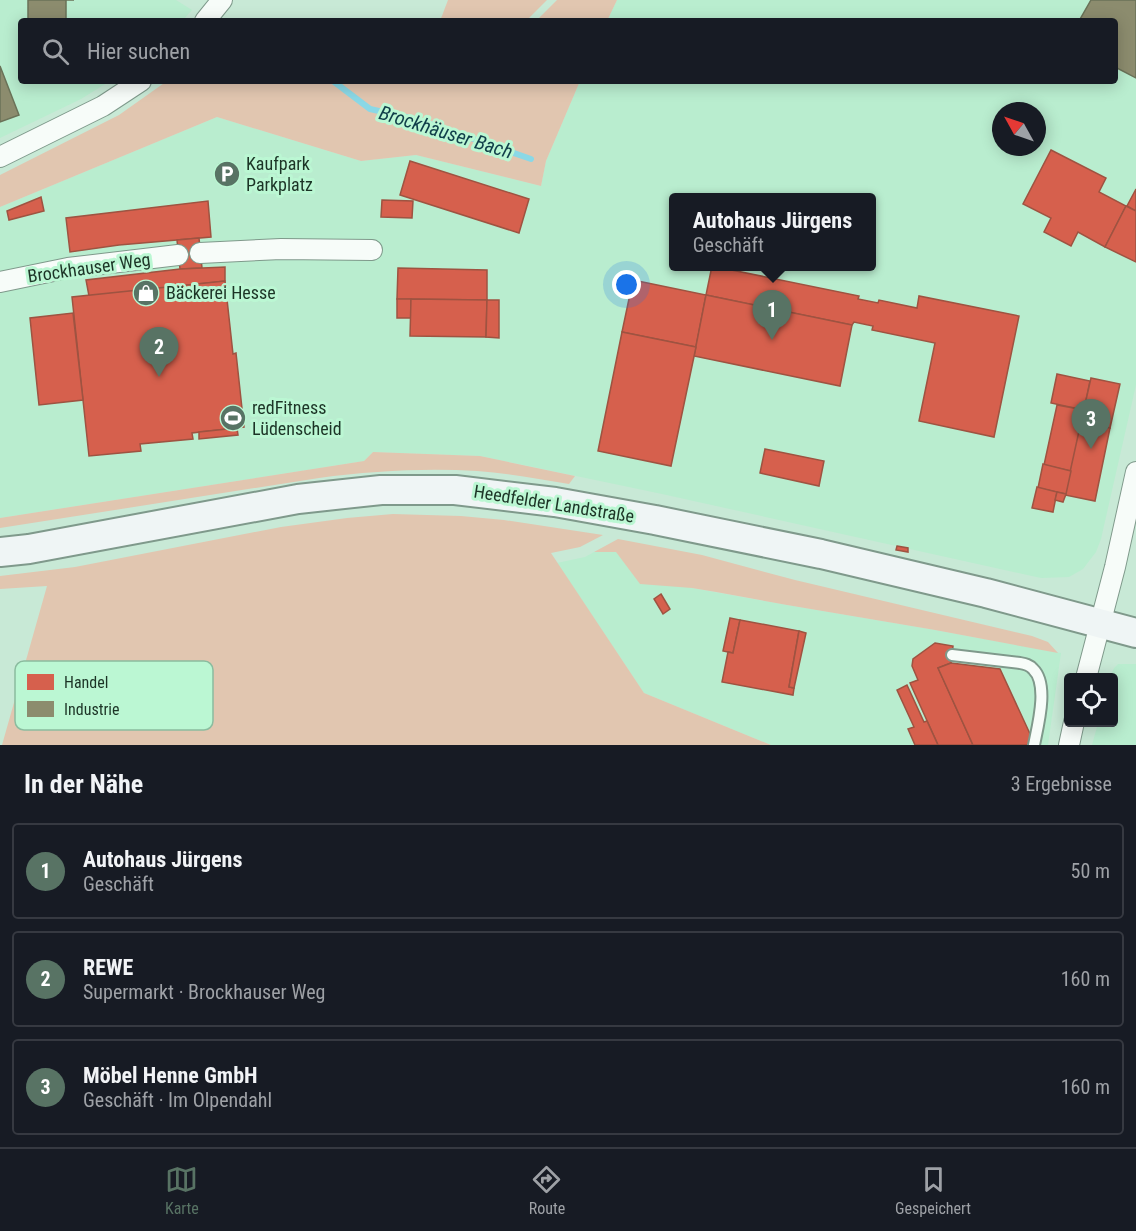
<!DOCTYPE html>
<html lang="de">
<meta charset="utf-8">
<style>
:root{--surface:#171b24;--page:#242831;--text:#f1f3f6;--muted:#9ea1a6;--line:#363941;--accent:#587364}
body{margin:0;font-family:"Roboto Condensed",sans-serif;background:var(--page);color:var(--text)}
.controls{position:absolute;right:18px;bottom:18px;display:grid;overflow:hidden;border-radius:6px;box-shadow:0 3px 15px #0003}
.controls button{width:54px;height:54px;display:grid;place-items:center;padding:0;border:0;border-bottom:2px solid var(--line);background:var(--surface);color:var(--text);font:30px sans-serif}
.compass{position:absolute;left:992px;top:102px;width:54px;height:54px;border-radius:50%;background:var(--surface);box-shadow:0 3px 15px #0003;rotate:310deg}
.you{position:absolute;left:627px;top:285px;width:21px;height:21px;margin:-15px;border:4px solid #fff;border-radius:50%;background:#1a73e8;box-shadow:0 0 0 9px #1a73e833}
.badge{display:grid;place-items:center;width:39px;height:39px;border-radius:50%;background:var(--accent);color:#fff;font-size:20px;font-weight:700}
.pin{position:absolute;translate:-50% -50px;filter:drop-shadow(0 2px 3px #0008)}
.pin::after{content:'';position:absolute;top:32px;width:21px;height:18px;background:inherit;clip-path:polygon(0 0,100% 0,50% 100%)}
.popup{position:absolute;left:669px;top:193px;width:207px;height:78px;box-sizing:border-box;display:grid;place-content:center;border-radius:6px;background:var(--surface);filter:drop-shadow(0 2px 4px #0005);font-size:20px;white-space:nowrap;color:var(--muted)}
.popup b{font-size:22px;color:var(--text)}
.popup::after{content:'';position:absolute;left:50%;top:100%;margin-left:-12px;border:12px solid transparent;border-top-color:var(--surface)}
.list{margin:0;padding:0;list-style:none}
h2{display:flex;justify-content:space-between;align-items:center;height:78px;margin:0;padding:0 24px;font-size:26px}
h2 small{font-size:20px;font-weight:400;color:var(--muted)}
.list li{display:grid;grid-template-columns:39px 1fr auto;gap:18px;align-items:center;box-sizing:border-box;height:96px;margin:0 12px 12px;padding:0 12px;border:2px solid var(--line);border-radius:6px}
.list b{display:block;font-size:22px;white-space:nowrap}
.list p{margin:0;font-size:20px;white-space:nowrap;color:var(--muted)}
.list em{font-size:20px;font-style:normal;color:var(--muted)}
.icon{flex:none;width:33px;height:33px;fill:none;stroke:currentColor;stroke-width:2;stroke-linecap:round;stroke-linejoin:round}
.map{position:relative;flex:none;width:1136px;height:745px;overflow:hidden}
.search{position:absolute;background:var(--surface);box-shadow:0 3px 15px #0003;left:18px;right:18px;top:18px;height:66px;display:flex;align-items:center;gap:15px;box-sizing:border-box;padding:0 21px;border-radius:6px;color:var(--muted);font-size:22px}
.sheet{height:402px;background:var(--surface)}
nav{display:flex;justify-content:space-around;align-items:center;box-sizing:border-box;height:84px;border-top:2px solid var(--line);background:var(--surface);font-size:16px;color:var(--muted)}
nav a{display:grid;justify-items:center;gap:3px}
nav .on{color:var(--accent)}
.map>svg:first-child{display:block}
</style>
<div class="map">
<svg width="1136" height="745" viewBox="0 0 1136 745">
<rect width="100%" height="100%" fill="#c8e9d6"/>
<g fill="#b9edcf" fill-rule="evenodd">
<polygon points="0,0 176,0 192,10 182,21 21,21 21,81 110,81 81,99 0,138"/>
<path d="M617 0H1136V385L1101 539 1096 552 1083 569 1069 577 1041 578 662 494 480 456 373 452 364 461 0 518V207L217 117 361 161 416 155 541 186 546 161 580 81H1115V21H607ZM1001 111H1037V147H1001ZM673 198H871V266H673Z"/>
<polygon points="594,552 616,552 692,588 787,605 935,630 1061,653 1048,745 771,745 644,693 557,563 585,557"/>
<polygon points="1118,664 1136,664 1136,745 1092,745 1098,723 1114,722 1114,678 1110,677 1114,668"/>
</g>
<g fill="#e1c6b0">
<polygon points="448,0 547,0 526,21 440,21"/>
<polygon points="557,0 617,0 607,21 536,21"/>
<polygon points="167,81 580,81 546,161 541,186 416,155 361,161 217,117 0,207 0,175 119,115"/>
<path d="M373 452 480 456 575 476 569 484C539 479 508 473 477 471 424 468 372 471 319 478L0 528V518L364 461Z"/>
<polygon points="393,514 461,516 504,520 603,535 580,547 551,553 644,693 771,745 2,745 47,586 0,589 0,576 75,567 281,527 347,518"/>
<polygon points="618,539 702,555 795,580 1032,636 1048,642 1058,653 935,630 787,605 716,592 692,588 640,584 616,552 594,552"/>
</g>
<g fill="#d6604d" stroke="#9e5341" stroke-width="1.5">
<polygon points="1051,150 1106,178 1099,192 1126,206 1105,247 1078,232 1071,246 1044,232 1051,218 1023,204"/>
<polygon points="410,161 529,199 519,233 400,195"/>
<polygon points="1136,189 1136,211 1127,206"/>
<polygon points="41,197 44,211 9,220 7,211"/>
<polygon points="382,200 413,201 412,218 381,217"/>
<polygon points="208,201 211,237 119,245 70,252 66,218"/>
<polygon points="1126,206 1136,211 1136,262 1105,247"/>
<polygon points="199,238 202,268 180,269 177,240"/>
<polygon points="712,266 859,296 858,299 878,303 879,300 917,308 919,296 1019,316 994,437 919,421 935,343 872,330 873,326 854,322 852,325 706,295"/>
<polygon points="225,267 225,281 89,296 86,280 180,269"/>
<polygon points="398,268 487,270 487,300 397,299"/>
<polygon points="633,280 706,295 696,347 622,332"/>
<polygon points="225,281 233,354 236,353 244,427 192,433 193,439 140,444 141,451 89,456 72,297"/>
<polygon points="706,295 852,325 840,386 694,356"/>
<rect x="397" y="299" width="14" height="19"/>
<polygon points="411,299 487,300 486,337 410,336"/>
<polygon points="487,300 499,300 499,338 486,337"/>
<polygon points="73,313 83,400 39,405 30,318"/>
<polygon points="622,332 696,347 671,466 598,451"/>
<polygon points="1057,374 1090,381 1084,410 1051,403"/>
<polygon points="1091,378 1120,384 1110,428 1081,422"/>
<polygon points="1057,405 1084,410 1071,471 1044,465"/>
<polygon points="1081,422 1110,428 1095,501 1065,495"/>
<polygon points="237,428 238,435 199,439 199,432"/>
<polygon points="765,449 824,461 819,486 760,473"/>
<polygon points="1043,464 1071,471 1066,494 1038,488"/>
<polygon points="1037,487 1057,492 1053,512 1032,508"/>
<polygon points="1057,492 1066,494 1063,502 1055,500"/>
<polygon points="897,546 908,548 908,552 896,550"/>
<polygon points="661,594 670,609 663,614 654,599"/>
<polygon points="730,618 740,620 733,653 723,651"/>
<polygon points="740,620 799,631 789,687 794,688 793,695 722,682 728,652 733,653"/>
<polygon points="799,631 806,633 794,688 789,687"/>
<polygon points="935,643 953,646 951,663 938,668 973,745 938,745 910,683 918,680 912,666 913,659"/>
<polygon points="951,663 1000,669 1031,736 1029,745 973,745 938,668"/>
<polygon points="907,685 924,722 927,721 938,745 915,745 908,729 914,727 897,690"/>
</g>
<g fill="#8c8c6e" stroke="#6a7258" stroke-width="1.5">
<polygon points="28,0 74,0 66,0 66,21 28,21"/>
<polygon points="1091,0 1136,0 1136,78 1115,67 1115,21 1079,21"/>
<polygon points="0,66 19,115 0,122"/>
</g>
<g fill="none" stroke-linecap="round" stroke-linejoin="round">
<polyline stroke="#8ad8e6" stroke-width="6" points="333,81 370,109 419,120 531,159"/>
<g stroke="#7f998b" stroke-width="14">
<path id="service" d="M952 655 1020 663C1025 664 1030 665 1033 669 1049 684 1038 725 1034 745"/>
</g>
<g stroke="#7f998b" stroke-width="22">
<g id="minor">
<polyline points="205,21 222,0"/>
<polyline points="0,157 103,106 141,81"/>
<polyline points="200,253 281,249 372,250"/>
<polyline points="0,282 68,268 178,255"/>
<polyline points="1086,678 1115,567 1136,472"/>
<polyline points="1069,745 1074,722"/>
</g>
</g>
<g stroke="#7f998b" stroke-width="32">
<polyline id="secondary" points="0,552 29,549 298,499 381,490 455,490 555,502 655,520 821,554 986,593 1136,633"/>
</g>
<use href="#service" stroke="#f7fcf9" stroke-width="10"/>
<use href="#minor" stroke="#f7fcf9" stroke-width="20"/>
<use href="#secondary" stroke="#eff5f5" stroke-width="28"/>
</g>
<defs>
<g id="parking-disc" transform="scale(1.35)"><circle r="9.5" fill="#587364" stroke="#bbf7d3"/><path d="M-3.5-5.5H1a3.5 3.5 0 0 1 0 7H-1V5.5H-3.5ZM-1-3.4V-.6H.8a1.4 1.4 0 0 0 0-2.8Z" fill="#fff"/></g>
<g id="shop-disc" transform="scale(1.35)"><circle r="9.5" fill="#587364" stroke="#bbf7d3"/><path d="M-5-2.5h2.3a2.7 3.5 0 0 1 5.4 0H5L5.5 6h-11ZM-1.5-2.5h3a1.5 2.3 0 0 0-3 0Z" fill="#fff"/></g>
<g id="stadium-disc" transform="scale(1.35)"><circle r="9.5" fill="#587364" stroke="#bbf7d3"/><path d="M0-5a6.5 5 0 1 0 0 10a6.5 5 0 1 0 0-10ZM-3.5-1.8h7v3.6h-7Z" fill="#fff"/></g>
</defs>
<g fill-rule="evenodd">
<use href="#parking-disc" x="227" y="174"/>
<use href="#shop-disc" x="146" y="293"/>
<use href="#stadium-disc" x="233" y="418"/>
</g>
<g text-anchor="middle" stroke-width="6" stroke-linejoin="round" paint-order="stroke">
<g font-size="18" fill="#1c3426" stroke="#bbf7d3" text-anchor="start">
<text x="246" y="170">Kaufpark<tspan x="246" dy="21">Parkplatz</tspan></text>
<text x="166" y="299">Bäckerei Hesse</text>
<text x="252" y="414">redFitness<tspan x="252" dy="21">Lüdenscheid</tspan></text>
</g>
<g font-size="18" fill="#1c3426" stroke="#bbf7d3">
<text transform="translate(89 268) rotate(-8)" y="6">Brockhauser Weg</text>
<text transform="translate(554 504) rotate(9)" y="6">Heedfelder Landstraße</text>
</g>
<g font-size="20" font-style="italic" fill="#103e49" stroke="#bbf7d3">
<text transform="translate(446 132) rotate(17)" y="7">Brockhäuser Bach</text>
</g>
</g>
<rect x="15" y="661" width="198" height="69" rx="9" fill="#bbf7d3" stroke="#8bbc9f" stroke-width="1.5"/>
<rect x="27" y="674" width="27" height="16" fill="#d6604d"/>
<rect x="27" y="701" width="27" height="16" fill="#8c8c6e"/>
<g font-size="16" fill="#1c3426">
<text x="64" y="688">Handel</text>
<text x="64" y="715">Industrie</text>
</g>
</svg>
<div class="controls">
<button><svg class="icon" aria-label="locate" viewBox="0 0 24 24"><circle cx="12" cy="12" r="6"/><path d="M12 2v4M12 18v4M2 12h4M18 12h4"/></svg></button>
</div>
<svg class="compass" viewBox="-18 -18 36 36"><path d="M0-13l5 13h-10z" fill="#e53935"/><path d="M0 13l5-13h-10z" fill="#9ea1a6"/></svg>
<div class="you"></div>
<div class="pin badge" style="left:772px;top:340px">1</div>
<div class="popup"><b>Autohaus Jürgens</b>Geschäft</div>
<div class="pin badge" style="left:159px;top:377px">2</div>
<div class="pin badge" style="left:1091px;top:449px">3</div>
<div class="search"><svg class="icon" aria-label="search" viewBox="0 0 24 24"><circle cx="10" cy="10" r="6"/><path d="M15 15l6 6"/></svg>Hier suchen</div>
</div>
<section class="sheet">
<h2>In der Nähe<small>3 Ergebnisse</small></h2>
<ul class="list">
<li><span class="badge">1</span><div><b>Autohaus Jürgens</b><p>Geschäft</p></div><em>50 m</em></li>
<li><span class="badge">2</span><div><b>REWE</b><p>Supermarkt · Brockhauser Weg</p></div><em>160 m</em></li>
<li><span class="badge">3</span><div><b>Möbel Henne GmbH</b><p>Geschäft · Im Olpendahl</p></div><em>160 m</em></li>
</ul>
</section>
<nav>
<a class="on"><svg class="icon" aria-label="map" viewBox="0 0 24 24"><path d="M3 6l6-2 6 2 6-2v14l-6 2-6-2-6 2zM9 4v14M15 6v14"/></svg>Karte</a>
<a><svg class="icon" aria-label="directions" viewBox="0 0 24 24"><path d="M12 3l9 9-9 9-9-9zM9 14v-3h6M13 9l2 2-2 2"/></svg>Route</a>
<a><svg class="icon" aria-label="saved" viewBox="0 0 24 24"><path d="M7 4h10v16l-5-4-5 4z"/></svg>Gespeichert</a>
</nav>
